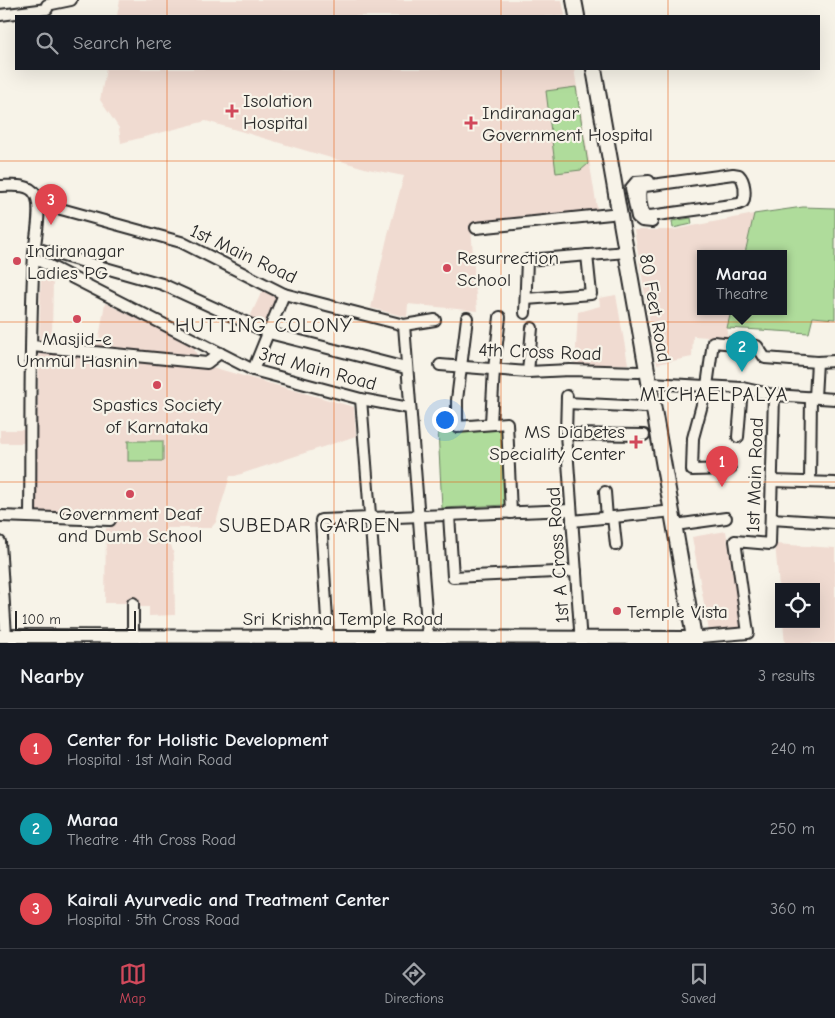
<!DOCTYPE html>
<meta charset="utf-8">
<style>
:root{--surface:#171b24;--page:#20242c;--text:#f1f3f6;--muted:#9ea1a6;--line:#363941;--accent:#d1495b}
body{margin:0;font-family:"Comic Neue",sans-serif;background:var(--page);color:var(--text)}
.controls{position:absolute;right:15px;bottom:15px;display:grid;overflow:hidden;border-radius:0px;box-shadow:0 5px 20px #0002}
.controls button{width:45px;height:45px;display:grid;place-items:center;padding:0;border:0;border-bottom:1px solid var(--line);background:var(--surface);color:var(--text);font:25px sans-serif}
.scale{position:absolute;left:15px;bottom:12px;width:121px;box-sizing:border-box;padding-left:5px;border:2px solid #2b2b2b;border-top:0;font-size:14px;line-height:18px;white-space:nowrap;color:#2b2b2b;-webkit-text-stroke:4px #f7f3e8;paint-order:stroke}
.you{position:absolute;left:444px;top:419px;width:18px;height:18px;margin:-12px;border:4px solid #fff;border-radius:50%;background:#1a73e8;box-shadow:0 0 0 8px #1a73e833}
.badge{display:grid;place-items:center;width:32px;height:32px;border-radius:50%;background:var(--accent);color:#fff;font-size:16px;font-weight:700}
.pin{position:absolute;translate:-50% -41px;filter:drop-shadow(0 1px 2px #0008)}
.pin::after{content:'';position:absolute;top:26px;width:18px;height:15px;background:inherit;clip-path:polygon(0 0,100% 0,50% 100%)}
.popup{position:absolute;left:697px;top:250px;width:90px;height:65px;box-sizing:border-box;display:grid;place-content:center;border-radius:0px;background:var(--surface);filter:drop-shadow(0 1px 4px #0005);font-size:16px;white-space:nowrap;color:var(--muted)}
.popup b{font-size:19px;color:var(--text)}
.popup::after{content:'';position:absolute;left:50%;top:100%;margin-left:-10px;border:10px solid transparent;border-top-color:var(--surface)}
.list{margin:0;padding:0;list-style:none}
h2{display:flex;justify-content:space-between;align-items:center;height:65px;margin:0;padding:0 20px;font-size:21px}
h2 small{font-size:16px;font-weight:400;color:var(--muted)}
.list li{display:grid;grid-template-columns:32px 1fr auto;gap:15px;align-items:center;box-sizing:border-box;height:80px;padding:0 20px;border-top:1px solid var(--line)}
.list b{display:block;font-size:19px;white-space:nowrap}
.list p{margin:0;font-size:16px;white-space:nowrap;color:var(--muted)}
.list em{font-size:16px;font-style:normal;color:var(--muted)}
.icon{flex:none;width:28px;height:28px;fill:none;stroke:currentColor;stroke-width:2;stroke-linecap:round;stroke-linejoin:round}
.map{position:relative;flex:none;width:835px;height:643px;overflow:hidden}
.search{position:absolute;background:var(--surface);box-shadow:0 5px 20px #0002;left:15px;right:15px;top:15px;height:55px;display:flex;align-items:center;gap:12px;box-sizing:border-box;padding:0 18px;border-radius:0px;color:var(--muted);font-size:19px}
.sheet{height:305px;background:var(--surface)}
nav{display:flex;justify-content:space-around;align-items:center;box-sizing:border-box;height:70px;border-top:1px solid var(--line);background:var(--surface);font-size:14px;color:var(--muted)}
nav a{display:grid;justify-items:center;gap:2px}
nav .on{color:var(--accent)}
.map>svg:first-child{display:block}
</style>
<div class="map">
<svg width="835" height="643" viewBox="0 0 835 643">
<rect width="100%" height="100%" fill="#f7f3e8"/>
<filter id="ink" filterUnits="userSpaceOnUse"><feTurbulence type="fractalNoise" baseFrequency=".02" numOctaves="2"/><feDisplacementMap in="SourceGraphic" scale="10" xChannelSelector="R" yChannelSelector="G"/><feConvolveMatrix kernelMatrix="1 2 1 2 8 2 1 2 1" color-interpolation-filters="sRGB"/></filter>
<g filter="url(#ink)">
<g fill="#f0dbd1">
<polygon points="120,0 562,0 565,16 117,16"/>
<polygon points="106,69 574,69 598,214 471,226 477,311 408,304 407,317 371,308 388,234 404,176 368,169 206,121 121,143 119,128 100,100"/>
<polygon points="754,214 745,253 701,253 701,311 731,311 726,338 693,336 692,357 657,364 634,230 672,230"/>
<polygon points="41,273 53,279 52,335 98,344 105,303 192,344 201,364 354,407 356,436 235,476 230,476 216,522 211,528 166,528 174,555 175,615 149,616 149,607 137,607 133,603 105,603 106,528 110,528 110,514 35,511"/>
<polygon points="263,289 278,297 267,327 249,319"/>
<polygon points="616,295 628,364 575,365 578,312 600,306 599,298"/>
<rect x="0" y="430" width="25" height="13"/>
<polygon points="726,531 742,629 709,631 692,537"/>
<polygon points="775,544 835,548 835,643 785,643 783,624 816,624 816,587 779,587"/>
</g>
<g fill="#afdc9b" stroke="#6d8463">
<polygon points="576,87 588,164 581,170 556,173 546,91"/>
<polygon points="803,207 835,208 835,319 813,317 809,333 727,328 731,311 783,311 783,253 745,253 754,214"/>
<polygon points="691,218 692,224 673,228 672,221"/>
<polygon points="502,427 506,505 442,508 438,430"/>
<rect x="128" y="441" width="35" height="20"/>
</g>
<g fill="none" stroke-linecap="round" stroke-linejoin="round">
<g stroke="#2b2b2b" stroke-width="14">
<g id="minor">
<polyline points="47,5 71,0"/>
<polyline points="0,15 47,9"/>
<path d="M733 174 739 175C745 181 746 194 743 202L739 204 650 216 644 215C641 207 639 197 641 188L645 186Z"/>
<polyline points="649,181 636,182 631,188 637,217 642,221 652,222"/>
<path d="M0 186C11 186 29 183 35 194 43 206 35 239 34 254 29 341 31 430 30 517"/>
<polyline points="39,203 181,242 284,294 404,325 435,320"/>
<polyline points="476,228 611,214"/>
<polyline points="35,248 162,284 269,333 406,368"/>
<polyline points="34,258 253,370 361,399 409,408"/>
<polyline points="526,299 591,294 587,255"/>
<polyline points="525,313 527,260 627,252"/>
<polyline points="467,318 457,400 457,427 507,423 511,513"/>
<polyline points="404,325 428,637"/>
<polyline points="32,346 207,363 220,353"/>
<polyline points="440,365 528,372 570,370 639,372"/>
<polyline points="253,370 284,294"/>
<polyline points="528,372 532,328"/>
<polyline points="650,383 742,388 774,395 835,399"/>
<polyline points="567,396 566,434 581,643"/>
<polyline points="815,397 817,362"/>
<polyline points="361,399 380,643"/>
<polyline points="567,403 645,407"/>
<polyline points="491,423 494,369 500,317"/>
<polyline points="566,434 644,435"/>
<polyline points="738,437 742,388"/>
<polyline points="730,469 692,470 693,438 707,386 713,342 757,346 765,358 817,362 835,361"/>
<polyline points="772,481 835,483"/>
<polyline points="810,482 811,397"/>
<polyline points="605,492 607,518"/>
<polyline points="449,515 453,577 576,571"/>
<polyline points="0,516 110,520"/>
<polyline points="613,517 616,545"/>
<polyline points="771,519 835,523"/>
<polyline points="572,521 664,512"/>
<polyline points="675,525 726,518"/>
<polyline points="0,542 6,636"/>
<polyline points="133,636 133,603"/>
<polyline points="328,637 321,520 571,510"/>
<polyline points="689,638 748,633 735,541 770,544 774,395"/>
</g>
</g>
<g stroke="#2b2b2b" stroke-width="16">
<polyline id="tertiary" points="0,636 686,638"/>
</g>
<g stroke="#2b2b2b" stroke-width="18">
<g id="secondary">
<polyline points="574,0 577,16"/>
<polyline points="594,69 695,643"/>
</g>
</g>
<use href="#minor" stroke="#f7f3e8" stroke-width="10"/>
<use href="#tertiary" stroke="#f7f3e8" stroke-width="12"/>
<use href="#secondary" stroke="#f7f3e8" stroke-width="14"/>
</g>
</g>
<path fill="none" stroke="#e8590c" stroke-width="1" stroke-opacity="0.55" d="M167 0V16M334 0V16M501 0V16M668 0V16M167 69V643M334 69V643M501 69V643M668 69V643M0 161H835M0 322H835M0 482H835"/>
<g fill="#d1495b" stroke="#f7f3e8" stroke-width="2">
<path d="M229.5 103.5h5v5h5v5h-5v5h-5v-5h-5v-5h5z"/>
<path d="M468.5 115.5h5v5h5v5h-5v5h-5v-5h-5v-5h5z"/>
<circle cx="17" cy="261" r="5"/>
<circle cx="447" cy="268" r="5"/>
<circle cx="77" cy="319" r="5"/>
<circle cx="157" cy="385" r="5"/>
<path d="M633.5 434.5h5v5h5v5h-5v5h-5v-5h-5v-5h5z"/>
<circle cx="130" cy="494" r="5"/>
<circle cx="617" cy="611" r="5"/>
</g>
<g text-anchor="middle" stroke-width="4.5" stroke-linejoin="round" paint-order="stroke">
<g font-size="19" fill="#2b2b2b" stroke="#f7f3e8" text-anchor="start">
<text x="243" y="107">Isolation<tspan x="243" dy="22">Hospital</tspan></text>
<text x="482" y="119">Indiranagar<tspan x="482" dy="22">Government Hospital</tspan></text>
<text x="27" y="257">Indiranagar<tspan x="27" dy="22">Ladies PG</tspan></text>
<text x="457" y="264">Resurrection<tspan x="457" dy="22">School</tspan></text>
<text x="77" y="345" text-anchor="middle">Masjid-e<tspan x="77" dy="22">Ummul Hasnin</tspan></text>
<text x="157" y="411" text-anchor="middle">Spastics Society<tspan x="157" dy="22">of Karnataka</tspan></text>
<text x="625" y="438" text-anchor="end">MS Diabetes<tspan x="625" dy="22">Speciality Center</tspan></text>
<text x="130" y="520" text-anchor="middle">Government Deaf<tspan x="130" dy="22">and Dumb School</tspan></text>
<text x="627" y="618">Temple Vista</text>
</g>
<g font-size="19" fill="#2b2b2b" stroke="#f7f3e8">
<text transform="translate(244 253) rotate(25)" y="7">1st Main Road</text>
<text transform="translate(656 308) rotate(80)" y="7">80 Feet Road</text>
<text transform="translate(540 351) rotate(2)" y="7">4th Cross Road</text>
<text transform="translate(318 368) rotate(15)" y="7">3rd Main Road</text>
<text transform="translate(754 475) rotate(-88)" y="7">1st Main Road</text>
<text transform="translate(557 555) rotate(-94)" y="7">1st A Cross Road</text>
<text x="343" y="625">Sri Krishna Temple Road</text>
</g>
<g font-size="20" letter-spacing="1" fill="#2b2b2b" stroke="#f7f3e8">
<text x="264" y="332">HUTTING COLONY</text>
<text x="714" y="401">MICHAELPALYA</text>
<text x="310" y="532">SUBEDAR GARDEN</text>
</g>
</g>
</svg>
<div class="controls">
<button><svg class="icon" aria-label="locate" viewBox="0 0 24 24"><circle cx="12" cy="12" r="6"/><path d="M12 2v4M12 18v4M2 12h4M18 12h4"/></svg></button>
</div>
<div class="scale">100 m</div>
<div class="you"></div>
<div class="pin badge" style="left:722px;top:487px;background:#e0444e">1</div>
<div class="pin badge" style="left:742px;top:372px;background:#0f9aa8">2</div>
<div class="popup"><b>Maraa</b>Theatre</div>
<div class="pin badge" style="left:51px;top:225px;background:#e0444e">3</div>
<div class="search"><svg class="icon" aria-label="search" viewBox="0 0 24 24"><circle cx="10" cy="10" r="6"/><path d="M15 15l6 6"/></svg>Search here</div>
</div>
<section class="sheet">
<h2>Nearby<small>3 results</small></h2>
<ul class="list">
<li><span class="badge" style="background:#e0444e">1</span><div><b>Center for Holistic Development</b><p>Hospital · 1st Main Road</p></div><em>240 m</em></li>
<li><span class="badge" style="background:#0f9aa8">2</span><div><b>Maraa</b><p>Theatre · 4th Cross Road</p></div><em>250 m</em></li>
<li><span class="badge" style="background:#e0444e">3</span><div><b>Kairali Ayurvedic and Treatment Center</b><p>Hospital · 5th Cross Road</p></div><em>360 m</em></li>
</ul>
</section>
<nav>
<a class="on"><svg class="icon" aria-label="map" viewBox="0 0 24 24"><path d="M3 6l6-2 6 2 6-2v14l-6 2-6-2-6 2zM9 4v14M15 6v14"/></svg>Map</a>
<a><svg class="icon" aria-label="directions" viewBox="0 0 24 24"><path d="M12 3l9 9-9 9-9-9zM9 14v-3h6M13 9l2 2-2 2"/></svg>Directions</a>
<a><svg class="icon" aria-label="saved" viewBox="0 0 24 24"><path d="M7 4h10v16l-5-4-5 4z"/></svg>Saved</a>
</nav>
